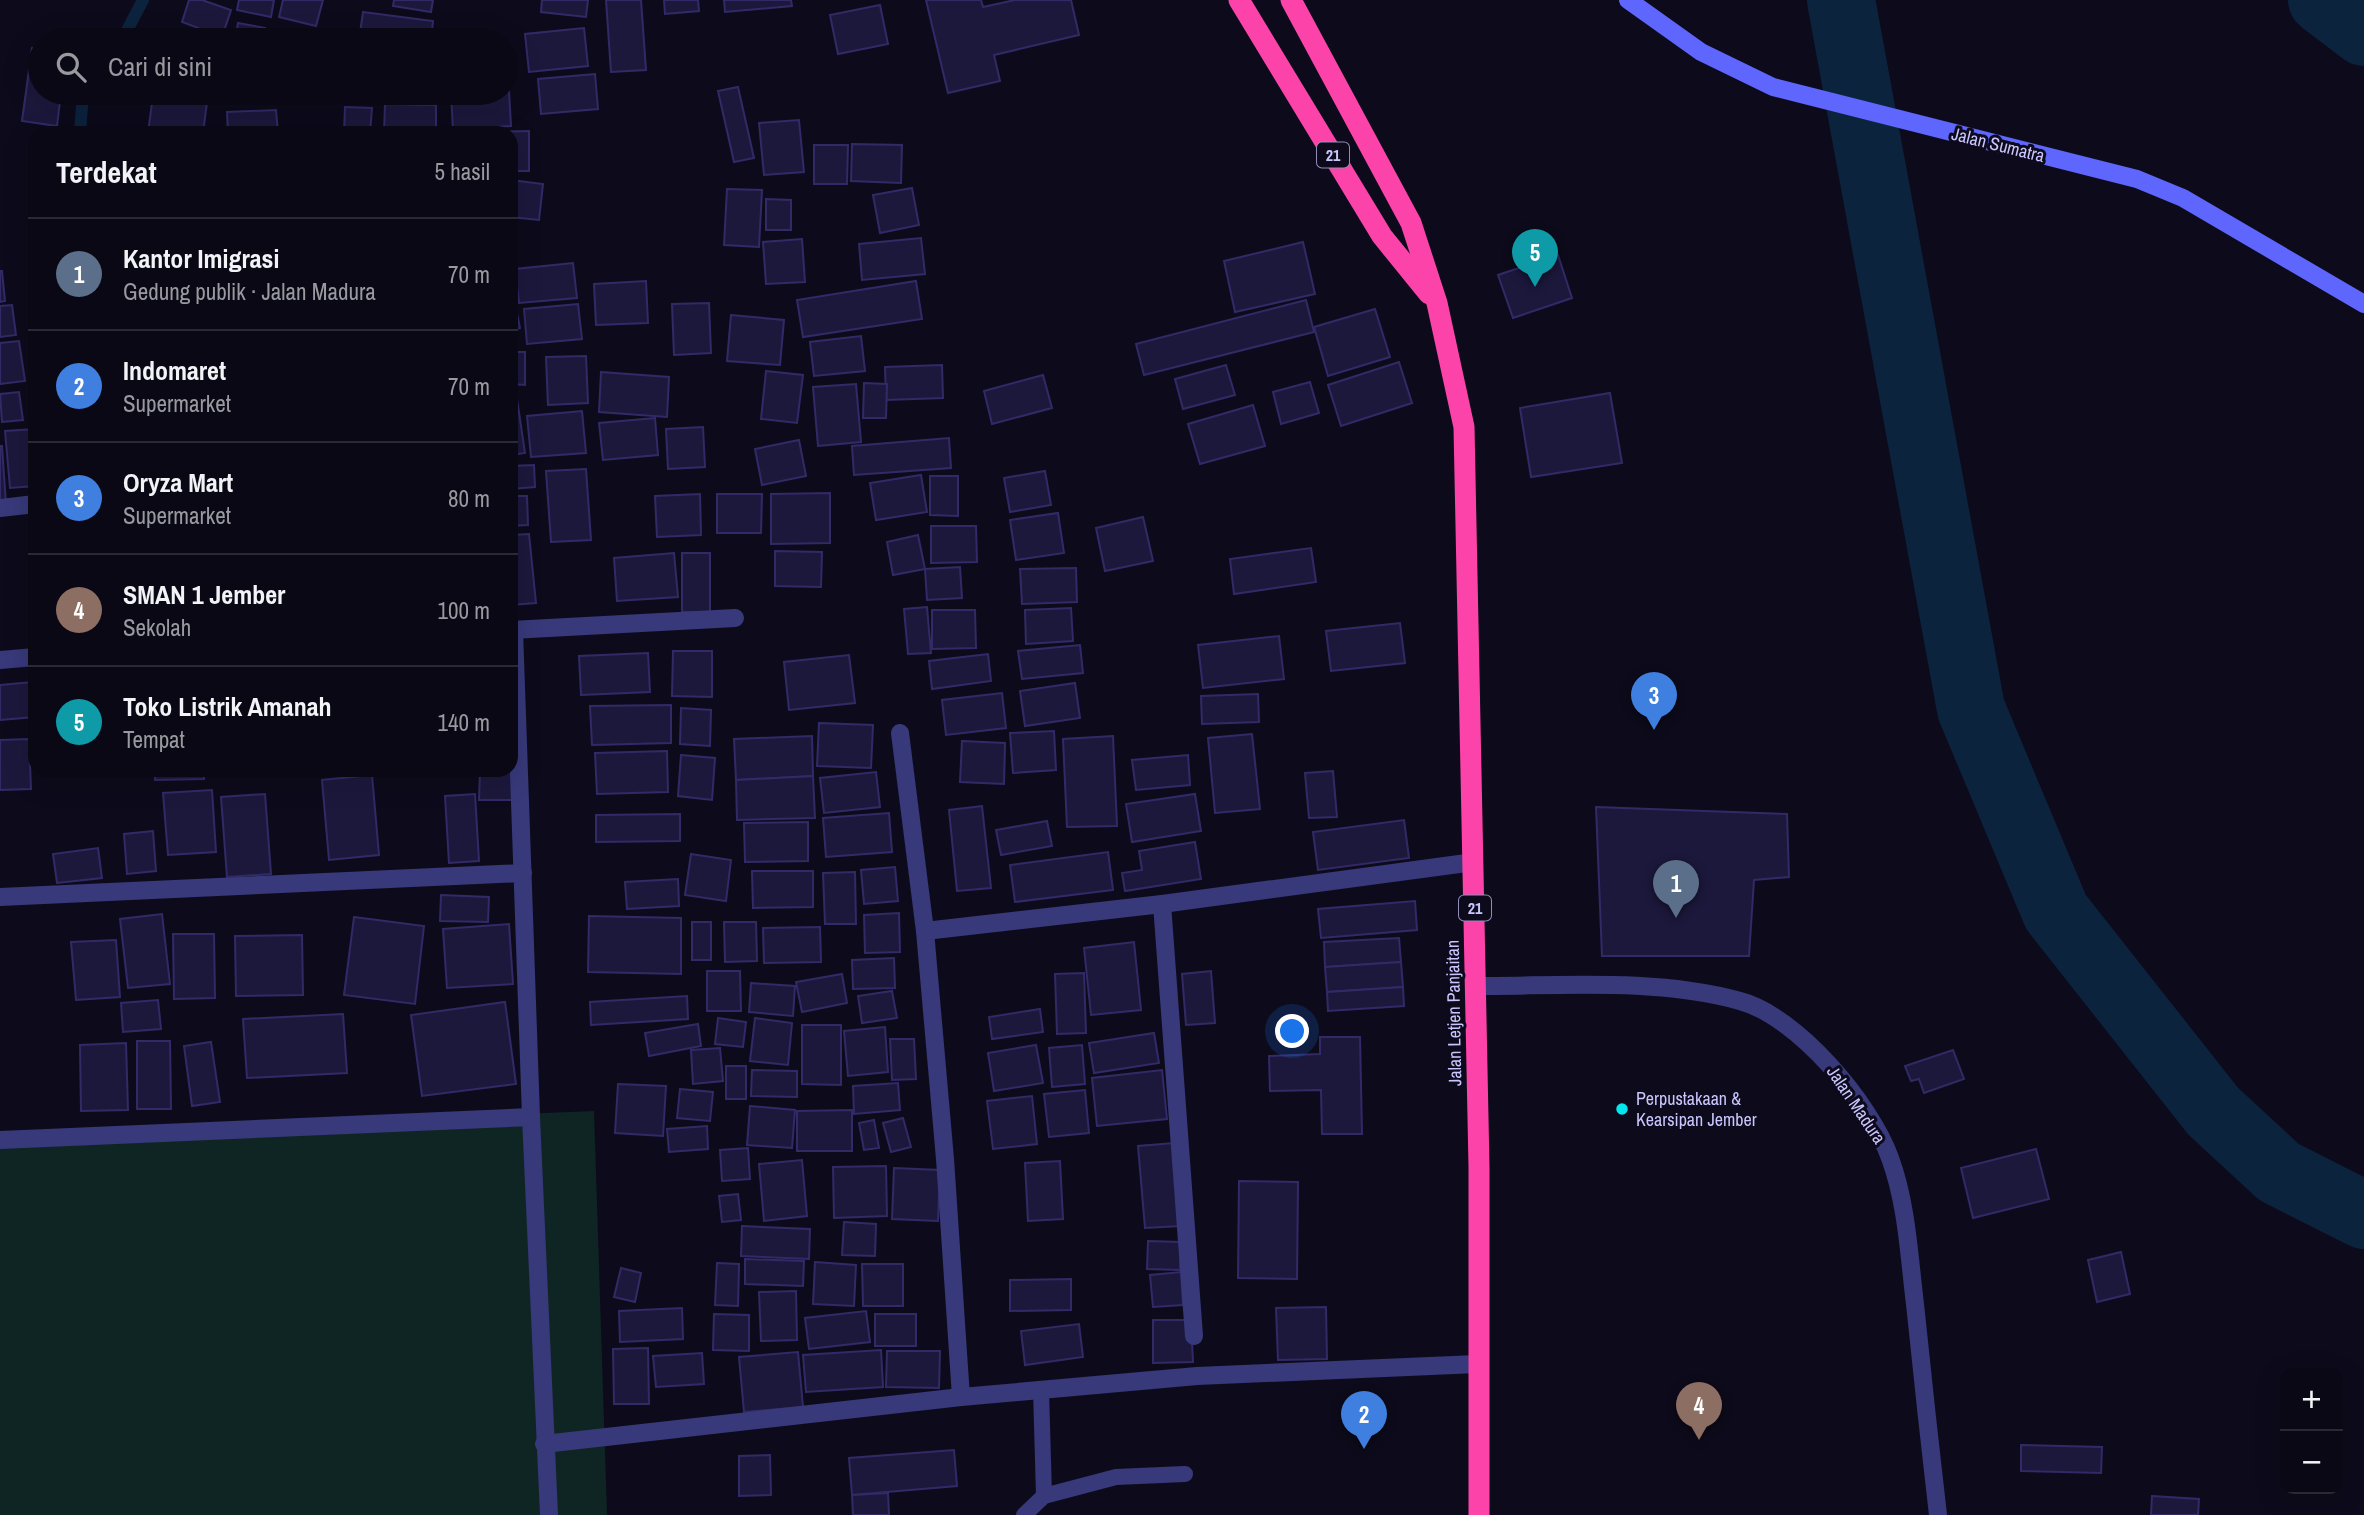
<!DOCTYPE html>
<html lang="id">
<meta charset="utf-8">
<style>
:root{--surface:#0a0814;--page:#13111d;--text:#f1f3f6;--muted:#999aa0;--line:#2a2934;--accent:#04e6ed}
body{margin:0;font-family:"Archivo Narrow",sans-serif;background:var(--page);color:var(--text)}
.controls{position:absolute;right:21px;bottom:21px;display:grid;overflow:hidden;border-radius:14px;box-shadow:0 7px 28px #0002}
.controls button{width:63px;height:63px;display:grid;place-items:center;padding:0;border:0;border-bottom:2px solid var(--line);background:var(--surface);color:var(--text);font:35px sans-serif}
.you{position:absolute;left:1293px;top:1032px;width:24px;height:24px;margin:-18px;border:5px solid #fff;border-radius:50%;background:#1a73e8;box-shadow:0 0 0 10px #1a73e833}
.badge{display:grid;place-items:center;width:46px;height:46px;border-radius:50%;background:var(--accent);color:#fff;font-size:23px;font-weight:700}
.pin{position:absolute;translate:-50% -58px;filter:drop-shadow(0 2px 4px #0008)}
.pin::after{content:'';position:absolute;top:37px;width:24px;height:21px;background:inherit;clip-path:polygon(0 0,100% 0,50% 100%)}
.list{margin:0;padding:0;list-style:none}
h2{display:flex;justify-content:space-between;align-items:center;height:91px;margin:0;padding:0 28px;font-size:30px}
h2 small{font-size:23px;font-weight:400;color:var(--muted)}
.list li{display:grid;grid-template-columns:46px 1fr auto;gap:21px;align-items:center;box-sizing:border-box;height:112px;padding:0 28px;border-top:2px solid var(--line)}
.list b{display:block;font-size:26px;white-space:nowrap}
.list p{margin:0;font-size:23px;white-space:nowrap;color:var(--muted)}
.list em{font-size:23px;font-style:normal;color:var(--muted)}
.icon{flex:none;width:38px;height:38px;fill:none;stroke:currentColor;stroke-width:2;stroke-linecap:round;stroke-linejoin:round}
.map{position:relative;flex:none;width:2364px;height:1515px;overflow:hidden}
.search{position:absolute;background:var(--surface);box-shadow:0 7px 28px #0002;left:28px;top:28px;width:490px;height:77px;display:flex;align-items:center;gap:18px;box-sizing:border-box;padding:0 24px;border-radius:38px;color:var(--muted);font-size:26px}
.panel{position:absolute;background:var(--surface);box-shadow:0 7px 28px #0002;left:28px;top:126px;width:490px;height:651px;border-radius:21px}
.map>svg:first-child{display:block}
</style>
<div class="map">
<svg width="2364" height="1515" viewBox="0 0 2364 1515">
<rect width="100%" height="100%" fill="#0d0b1b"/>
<polygon fill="#0e2523" points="594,1111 607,1515 0,1515 0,1135"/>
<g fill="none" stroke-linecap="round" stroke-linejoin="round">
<g stroke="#0c233e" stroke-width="12">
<polyline points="122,40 143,0"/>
<polyline points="80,133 83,93"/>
</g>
<g stroke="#0c233e" stroke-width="68">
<polyline points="1841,0 1971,709 2056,912 2213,1111 2279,1172 2364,1215"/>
<polyline points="2322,0 2364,32"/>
</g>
</g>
<g fill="#1c183c" stroke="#322a67" stroke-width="2">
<polygon points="189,0 202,0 231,10 222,37 182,22"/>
<polygon points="239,0 274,0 271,17 237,10"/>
<polygon points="283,0 323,0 316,26 279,17"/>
<polygon points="394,0 433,0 431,12 393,6"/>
<polygon points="542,0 588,0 586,17 541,12"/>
<polygon points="606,0 641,0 646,70 611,72"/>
<polygon points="664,0 698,0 699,11 665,14"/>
<polygon points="724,0 791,0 792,6 725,12"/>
<polygon points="926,0 981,0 983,7 1015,0 1071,0 1079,35 994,55 1000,81 948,93"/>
<polygon points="880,5 888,44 838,54 830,15"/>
<polygon points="363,12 433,21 431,40 359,40"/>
<polygon points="238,23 265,28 263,40 235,40"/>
<polygon points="584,28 588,66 529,72 525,34"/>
<polygon points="276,32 301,40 274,40"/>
<rect x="308" y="32" width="37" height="8"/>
<polygon points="32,48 40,49 40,93 61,93 57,126 22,121"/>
<polygon points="595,74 598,109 541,114 538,79"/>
<polygon points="738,87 754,158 734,162 718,91"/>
<polygon points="506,91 509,91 511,126 453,130 451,94"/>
<polygon points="356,93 391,93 390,104 355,99"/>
<polygon points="153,95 207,102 203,133 148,133"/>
<polygon points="385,104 436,105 436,133 384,133"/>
<polygon points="345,107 372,108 370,133 344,133"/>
<polygon points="276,110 278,133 228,133 227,112"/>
<polygon points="799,120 804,172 764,175 759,123"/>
<polygon points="529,131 529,171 511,171 511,133 483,132"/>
<polygon points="852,144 902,145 901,183 851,181"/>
<polygon points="814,145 848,145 847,184 814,184"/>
<polygon points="511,180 543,184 539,220 511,217"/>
<polygon points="912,188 919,225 880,233 873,195"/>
<polygon points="727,189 762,190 759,247 724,245"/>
<polygon points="766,199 791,200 791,230 766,230"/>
<polygon points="921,238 925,274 862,280 859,244"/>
<polygon points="802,239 805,282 766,284 763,242"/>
<polygon points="1303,242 1315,294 1235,312 1224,261"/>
<polygon points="1558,255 1572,298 1513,318 1498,275"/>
<polygon points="573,263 577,298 519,303 515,269"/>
<polygon points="0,271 2,271 5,301 0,302"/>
<polygon points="646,281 648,323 596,325 594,284"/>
<polygon points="916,281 922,319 803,337 797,300"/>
<polygon points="511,294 513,294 520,328 511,330"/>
<polygon points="1306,300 1314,332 1144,375 1136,344"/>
<polygon points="709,303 711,353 674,355 672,304"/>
<polygon points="578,304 582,339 527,344 524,309"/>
<polygon points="12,305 16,335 0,337 0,306"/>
<polygon points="1375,309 1390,357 1328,376 1314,327"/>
<polygon points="731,315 784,320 780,365 727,361"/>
<polygon points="861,336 865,371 814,376 810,342"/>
<polygon points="19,341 25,381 0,384 0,343"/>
<polygon points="511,352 525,352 525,385 511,384"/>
<polygon points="586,356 588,403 548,405 546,357"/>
<polygon points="1399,362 1412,403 1341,426 1328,385"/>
<polygon points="942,365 943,398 886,400 885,367"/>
<polygon points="1226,365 1235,395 1183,409 1175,379"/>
<polygon points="766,371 803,375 797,423 761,419"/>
<polygon points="601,372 669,377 667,417 599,412"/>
<polygon points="1043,375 1052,408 992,424 984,391"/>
<polygon points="1310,382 1319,413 1281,424 1273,392"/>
<polygon points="864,383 887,384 886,418 863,418"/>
<polygon points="856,384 861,442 818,446 813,387"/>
<polygon points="19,392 23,420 2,422 0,394"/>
<polygon points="1610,393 1622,463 1531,477 1520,408"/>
<polygon points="517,399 525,453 511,455 511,400"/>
<polygon points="1253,405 1265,446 1200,464 1188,424"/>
<polygon points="582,411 586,453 531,457 527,416"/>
<polygon points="655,418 658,455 603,460 599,423"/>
<polygon points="703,427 705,467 668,469 666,429"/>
<polygon points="35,429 35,486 10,488 5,431"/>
<polygon points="949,438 951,468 854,475 852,446"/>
<polygon points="799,440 806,476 762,485 755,449"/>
<polygon points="0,446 2,446 6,504 0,505"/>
<polygon points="534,465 535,487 511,489 511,466"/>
<polygon points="586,469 591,540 551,542 546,471"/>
<polygon points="1045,471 1051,505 1010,512 1004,478"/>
<polygon points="921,475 927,512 876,520 870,483"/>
<polygon points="930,476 958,476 958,516 930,515"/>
<polygon points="830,493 830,543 771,544 771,494"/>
<polygon points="700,494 701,535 657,537 655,496"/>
<polygon points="717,494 762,494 761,533 717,533"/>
<polygon points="511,496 527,496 528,525 511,526"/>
<polygon points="1058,513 1064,553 1016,560 1010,520"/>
<polygon points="1143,517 1153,561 1105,571 1096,528"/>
<polygon points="931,526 976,526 977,562 931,563"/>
<polygon points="529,534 536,603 511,605 511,535"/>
<polygon points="918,535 925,569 893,575 887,542"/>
<polygon points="1311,548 1316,582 1234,594 1230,559"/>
<polygon points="775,551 822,552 821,587 775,586"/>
<polygon points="674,553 678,597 617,601 614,558"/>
<rect x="682" y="553" width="28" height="59"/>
<polygon points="960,567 962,598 927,600 925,569"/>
<polygon points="1076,568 1077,602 1022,604 1020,569"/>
<polygon points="927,607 931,653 908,654 904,609"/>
<polygon points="1071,608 1073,641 1026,644 1025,610"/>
<polygon points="932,610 975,610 976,648 932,649"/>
<polygon points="1400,623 1405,663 1331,671 1326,631"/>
<polygon points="1279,636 1284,679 1203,688 1198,645"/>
<polygon points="1080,645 1083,673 1022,679 1018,651"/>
<polygon points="673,651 712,651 712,697 672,696"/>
<polygon points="648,653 650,692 581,695 579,656"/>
<polygon points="988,654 991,681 932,689 929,661"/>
<polygon points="849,655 855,703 789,710 784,662"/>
<polygon points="32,682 35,717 0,720 0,685"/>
<polygon points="1075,683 1080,718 1025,726 1020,691"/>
<polygon points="1002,693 1006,728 946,735 942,700"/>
<polygon points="1258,694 1259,722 1202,724 1201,696"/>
<polygon points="671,705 671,743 592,745 590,706"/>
<polygon points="681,708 711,710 710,746 680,744"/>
<polygon points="819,723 873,725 871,768 817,766"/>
<polygon points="1054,731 1056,770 1013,773 1010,733"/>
<polygon points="1252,734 1260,809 1215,813 1208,738"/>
<polygon points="812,736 813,776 736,780 734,739"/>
<polygon points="1113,736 1117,826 1067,827 1063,739"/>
<polygon points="29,739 31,789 0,790 0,740"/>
<polygon points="962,741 1005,743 1004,784 960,782"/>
<polygon points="667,751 668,792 597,794 595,753"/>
<polygon points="681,755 715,758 712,800 678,796"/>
<polygon points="1188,755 1190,785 1136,790 1132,760"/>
<polygon points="155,770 204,770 204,779 155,780"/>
<polygon points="480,770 511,770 514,800 479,800"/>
<polygon points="1333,771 1337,817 1309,818 1305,773"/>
<polygon points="876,772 880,807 824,813 820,778"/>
<polygon points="372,775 379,855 329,860 322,780"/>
<polygon points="813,776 815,818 737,820 736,780"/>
<polygon points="212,790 216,852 168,855 163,793"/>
<polygon points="265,794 271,874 227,877 221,797"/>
<polygon points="475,794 479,861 449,863 445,796"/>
<polygon points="1195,794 1201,831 1132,842 1126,804"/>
<polygon points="982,806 991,888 957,891 949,810"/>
<polygon points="1596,807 1787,814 1789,877 1754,880 1749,956 1602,956"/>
<polygon points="889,813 892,852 826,857 823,818"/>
<polygon points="680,814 680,841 596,842 596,815"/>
<polygon points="1404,820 1409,858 1318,870 1313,832"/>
<polygon points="1047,821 1052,846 1001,855 996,830"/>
<polygon points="808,822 808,861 745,862 744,823"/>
<polygon points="153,831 156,871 127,874 124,834"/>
<polygon points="1195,842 1201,879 1125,891 1122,873 1142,870 1139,851"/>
<polygon points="98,848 102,878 57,883 53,854"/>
<polygon points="1108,852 1113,890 1015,902 1010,865"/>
<polygon points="691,854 731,860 726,901 685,895"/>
<polygon points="895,867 898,901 864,904 861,870"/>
<polygon points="752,871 813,871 813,907 753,908"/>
<polygon points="855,872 856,924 825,924 823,873"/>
<polygon points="678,879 679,906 627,909 625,882"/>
<polygon points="441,895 489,897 488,922 440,921"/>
<polygon points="1415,901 1417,930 1321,938 1318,909"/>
<polygon points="899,913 900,952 865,953 864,915"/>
<polygon points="162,914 170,984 128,988 120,919"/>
<polygon points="589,916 681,918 681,974 588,972"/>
<polygon points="354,917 424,926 415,1004 344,995"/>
<rect x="692" y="922" width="19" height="38"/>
<polygon points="724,922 756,922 757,961 725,962"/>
<polygon points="509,924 513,984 447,988 443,929"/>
<polygon points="820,927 821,962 764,963 763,928"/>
<polygon points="173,934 214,934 215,998 174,999"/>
<polygon points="302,935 303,995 236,996 235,936"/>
<polygon points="1399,938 1401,962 1325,967 1324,942"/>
<polygon points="116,940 120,997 76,1000 71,942"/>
<polygon points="1134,942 1141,1010 1091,1015 1084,948"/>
<polygon points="894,958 895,988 853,989 852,960"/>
<polygon points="1401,962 1403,987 1327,992 1325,967"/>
<polygon points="707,971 740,971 741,1011 707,1011"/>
<polygon points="1211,971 1215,1023 1186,1025 1182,974"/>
<polygon points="1084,973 1086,1033 1057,1034 1055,974"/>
<polygon points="842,974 847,1003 802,1012 796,982"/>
<polygon points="751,983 795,986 793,1016 749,1012"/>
<polygon points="1403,987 1404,1006 1328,1011 1327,992"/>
<polygon points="892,991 897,1018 862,1023 858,996"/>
<polygon points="687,996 688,1019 591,1025 590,1002"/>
<polygon points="158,1000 161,1029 123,1032 121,1003"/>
<polygon points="505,1002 516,1084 422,1096 411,1015"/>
<polygon points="1040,1009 1043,1032 992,1039 989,1017"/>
<polygon points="343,1014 347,1073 247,1078 243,1019"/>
<polygon points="718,1018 746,1022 743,1047 715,1044"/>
<polygon points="755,1018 792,1023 788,1065 750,1061"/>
<polygon points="698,1024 701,1046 649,1056 645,1033"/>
<polygon points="802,1025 841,1025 841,1085 802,1084"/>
<polygon points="885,1027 888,1072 848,1076 844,1031"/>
<polygon points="1154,1033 1159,1063 1094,1073 1089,1043"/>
<polygon points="1320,1037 1360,1037 1362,1134 1322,1134 1321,1090 1270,1091 1269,1056 1320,1054"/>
<polygon points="890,1039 914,1039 916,1079 892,1080"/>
<polygon points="137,1041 170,1041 171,1109 137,1109"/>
<polygon points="211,1042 220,1102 192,1106 184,1046"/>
<polygon points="126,1043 128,1110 81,1111 80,1045"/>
<polygon points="1036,1045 1043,1083 994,1091 988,1053"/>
<polygon points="1082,1045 1085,1084 1052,1087 1049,1048"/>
<polygon points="720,1048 723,1081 693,1084 691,1050"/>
<polygon points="1953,1050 1964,1079 1924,1093 1919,1079 1911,1081 1905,1066"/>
<rect x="726" y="1066" width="20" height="33"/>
<polygon points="752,1070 797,1071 797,1097 751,1096"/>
<polygon points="1162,1070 1167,1119 1097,1126 1092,1078"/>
<polygon points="898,1083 900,1110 854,1114 853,1086"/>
<polygon points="618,1084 666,1086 663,1136 615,1133"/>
<polygon points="680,1089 713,1092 710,1121 677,1118"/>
<polygon points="1085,1090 1089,1133 1049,1137 1044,1094"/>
<polygon points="1032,1096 1037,1144 993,1149 987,1101"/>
<polygon points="750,1106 795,1110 792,1148 747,1145"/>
<polygon points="852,1110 852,1151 797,1151 797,1111"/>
<polygon points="903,1118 911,1147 891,1152 883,1123"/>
<polygon points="874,1120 879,1148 864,1150 859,1123"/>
<polygon points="707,1126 708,1149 669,1152 667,1129"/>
<polygon points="1174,1143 1181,1226 1145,1228 1138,1146"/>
<polygon points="748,1148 750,1179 722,1181 720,1150"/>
<polygon points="2036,1149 2049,1199 1973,1218 1961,1168"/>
<polygon points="802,1160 807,1216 764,1221 759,1164"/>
<polygon points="1060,1161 1063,1219 1028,1221 1025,1163"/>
<polygon points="886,1166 887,1216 834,1218 833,1167"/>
<polygon points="894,1168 940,1170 938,1221 892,1219"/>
<polygon points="1239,1181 1298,1182 1297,1279 1238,1278"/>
<polygon points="738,1194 741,1220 722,1222 719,1196"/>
<polygon points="844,1222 876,1224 875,1256 842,1255"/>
<polygon points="742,1226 810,1229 809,1259 741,1256"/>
<polygon points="1148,1241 1181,1242 1180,1270 1147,1269"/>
<polygon points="2121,1252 2130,1294 2097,1302 2088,1260"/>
<polygon points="745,1259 804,1261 803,1286 745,1284"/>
<polygon points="815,1262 856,1265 854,1306 813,1304"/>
<polygon points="717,1263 739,1264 738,1306 715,1305"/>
<polygon points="862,1264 903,1264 903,1306 863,1306"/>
<polygon points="621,1268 641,1273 635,1302 614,1297"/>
<polygon points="1181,1272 1183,1305 1153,1307 1150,1275"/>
<polygon points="1071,1279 1071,1310 1010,1311 1010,1280"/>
<polygon points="796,1291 797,1340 761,1341 759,1292"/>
<polygon points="1326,1307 1327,1359 1278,1360 1276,1308"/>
<polygon points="682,1308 683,1339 620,1342 619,1311"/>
<polygon points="866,1311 870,1342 809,1349 805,1318"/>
<polygon points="714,1314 749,1315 749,1351 713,1350"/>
<rect x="875" y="1314" width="41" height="32"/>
<polygon points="1153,1320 1191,1320 1193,1362 1153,1363"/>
<polygon points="1079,1324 1083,1357 1025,1365 1021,1331"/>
<polygon points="648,1348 649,1404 614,1404 613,1349"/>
<polygon points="881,1350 883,1387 806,1392 803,1355"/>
<polygon points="887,1351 940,1351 939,1388 886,1387"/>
<polygon points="798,1352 803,1407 744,1412 739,1357"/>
<polygon points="702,1353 704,1384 656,1387 653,1356"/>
<polygon points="2021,1445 2102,1447 2101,1473 2021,1471"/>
<polygon points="954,1450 957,1486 852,1495 849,1458"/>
<polygon points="770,1455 771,1495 739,1496 739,1456"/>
<polygon points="888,1493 889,1515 853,1515 852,1495"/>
<polygon points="2152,1496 2199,1499 2198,1515 2151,1515"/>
</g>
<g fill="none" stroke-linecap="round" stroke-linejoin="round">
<g stroke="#37397a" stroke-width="16">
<polyline points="1041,1390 1044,1496"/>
<polyline points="1024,1515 1044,1496 1116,1477 1185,1474"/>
</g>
<g stroke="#37397a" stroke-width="18">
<polyline points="0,508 35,504"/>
<polyline points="511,630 735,618"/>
<polyline points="514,630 531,1117 549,1515"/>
<polyline points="0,660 35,657"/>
<polyline points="900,733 925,931 945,1159 961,1397"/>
<polyline points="0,897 523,873"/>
<polyline points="1162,904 1194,1336"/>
<polyline points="925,931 1162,904 1474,862"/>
<path d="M1476 986C1562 986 1657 978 1740 1001 1797 1016 1871 1104 1890 1158 1907 1204 1909 1256 1915 1304 1922 1374 1930 1445 1938 1515"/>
<polyline points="0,1140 531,1117"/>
<polyline points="544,1444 961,1397 1197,1376 1477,1364"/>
</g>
<polyline stroke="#5f66fd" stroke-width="18" points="1628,0 1701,52 1773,87 2137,179 2183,198 2364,304"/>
<g stroke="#fc43a9" stroke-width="21">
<polyline points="1239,0 1382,236 1429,294"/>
<polyline points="1291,0 1411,223 1437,303 1464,427 1479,1167 1479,1515"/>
</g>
</g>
<circle fill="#04e6ed" stroke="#0d0b1b" stroke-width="2.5" cx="1622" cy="1109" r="7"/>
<g text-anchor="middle" stroke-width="6" stroke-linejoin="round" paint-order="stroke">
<g fill="#0d0b1b" stroke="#918eba" stroke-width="2">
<rect x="1317" y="142.5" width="32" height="25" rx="5"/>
<rect x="1459" y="895.5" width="32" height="25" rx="5"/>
</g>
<g font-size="16" font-weight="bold" fill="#c9c6fe">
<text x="1333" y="161">21</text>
<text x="1475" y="914">21</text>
</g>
<g font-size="18" fill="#c9c6fe" stroke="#0d0b1b">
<text transform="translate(1998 145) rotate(14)" y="6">Jalan Sumatra</text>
<text transform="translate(1454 1013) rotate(-91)" y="6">Jalan Letjen Panjaitan</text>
<text transform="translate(1856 1105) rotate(56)" y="6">Jalan Madura</text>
</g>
<g font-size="18" fill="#c9c6fe" stroke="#0d0b1b" text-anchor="start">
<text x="1636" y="1105">Perpustakaan &amp;<tspan x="1636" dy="21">Kearsipan Jember</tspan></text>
</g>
</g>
</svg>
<div class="controls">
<button>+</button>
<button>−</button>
</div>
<div class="you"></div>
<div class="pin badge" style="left:1676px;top:918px;background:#5c6f8a">1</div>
<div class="pin badge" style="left:1364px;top:1449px;background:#3f7fe0">2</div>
<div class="pin badge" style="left:1654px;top:730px;background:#3f7fe0">3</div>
<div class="pin badge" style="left:1699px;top:1440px;background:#8d6e63">4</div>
<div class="pin badge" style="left:1535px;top:287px;background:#0f9aa8">5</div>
<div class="search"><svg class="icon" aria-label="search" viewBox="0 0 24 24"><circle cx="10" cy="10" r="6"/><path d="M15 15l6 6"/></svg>Cari di sini</div>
<section class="panel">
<h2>Terdekat<small>5 hasil</small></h2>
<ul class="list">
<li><span class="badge" style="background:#5c6f8a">1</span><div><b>Kantor Imigrasi</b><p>Gedung publik · Jalan Madura</p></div><em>70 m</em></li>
<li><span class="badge" style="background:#3f7fe0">2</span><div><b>Indomaret</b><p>Supermarket</p></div><em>70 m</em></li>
<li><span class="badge" style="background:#3f7fe0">3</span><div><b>Oryza Mart</b><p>Supermarket</p></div><em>80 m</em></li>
<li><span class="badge" style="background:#8d6e63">4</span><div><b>SMAN 1 Jember</b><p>Sekolah</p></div><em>100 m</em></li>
<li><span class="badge" style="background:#0f9aa8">5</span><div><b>Toko Listrik Amanah</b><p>Tempat</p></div><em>140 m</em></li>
</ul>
</section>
</div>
